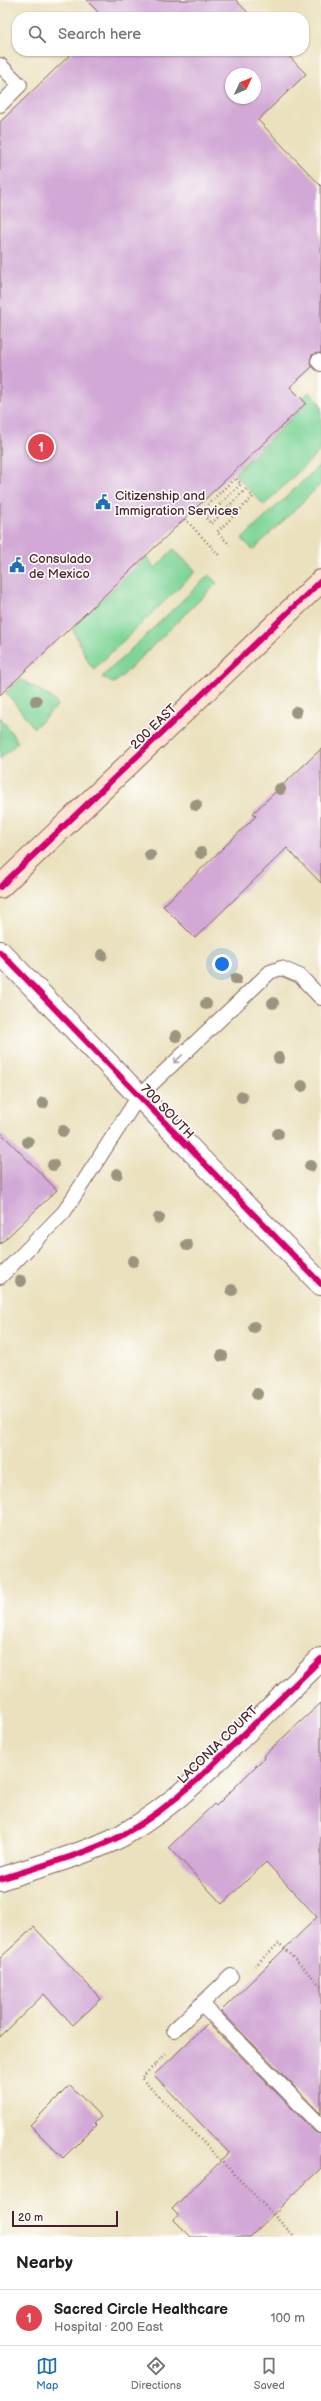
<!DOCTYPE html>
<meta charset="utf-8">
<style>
:root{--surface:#fff;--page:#f6f6f6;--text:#222;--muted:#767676;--line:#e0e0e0;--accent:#1f6fb2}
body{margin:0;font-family:"Balsamiq Sans",sans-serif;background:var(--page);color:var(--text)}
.compass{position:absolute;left:225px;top:68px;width:36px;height:36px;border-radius:50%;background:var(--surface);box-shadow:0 1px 3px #0004;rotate:46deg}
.scale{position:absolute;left:12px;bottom:10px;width:106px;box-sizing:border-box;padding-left:4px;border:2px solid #4a1f2b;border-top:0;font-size:11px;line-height:14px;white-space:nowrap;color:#4a1f2b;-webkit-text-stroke:3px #fdfcf7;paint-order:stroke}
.you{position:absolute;left:222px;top:964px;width:14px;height:14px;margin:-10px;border:3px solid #fff;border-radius:50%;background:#1a73e8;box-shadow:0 0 0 6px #1a73e833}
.badge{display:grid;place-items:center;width:26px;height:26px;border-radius:50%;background:var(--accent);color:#fff;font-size:13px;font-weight:700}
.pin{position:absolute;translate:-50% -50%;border:2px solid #fff;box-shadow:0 1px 4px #0006}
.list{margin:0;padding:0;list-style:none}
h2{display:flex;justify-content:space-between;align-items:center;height:52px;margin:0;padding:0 16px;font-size:17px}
h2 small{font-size:13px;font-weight:400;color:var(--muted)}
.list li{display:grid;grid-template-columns:26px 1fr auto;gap:12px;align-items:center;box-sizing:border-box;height:56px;padding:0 16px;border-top:1px solid var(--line)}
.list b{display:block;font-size:15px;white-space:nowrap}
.list p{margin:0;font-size:13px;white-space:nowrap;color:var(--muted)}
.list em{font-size:13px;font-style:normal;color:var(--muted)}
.icon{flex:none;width:22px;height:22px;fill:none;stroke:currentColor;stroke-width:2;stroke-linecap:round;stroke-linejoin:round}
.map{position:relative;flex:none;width:321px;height:2237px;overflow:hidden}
.search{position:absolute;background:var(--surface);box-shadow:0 1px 3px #0004;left:12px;right:12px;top:12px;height:44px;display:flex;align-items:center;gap:10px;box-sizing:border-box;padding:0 14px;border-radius:16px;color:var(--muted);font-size:15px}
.sheet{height:108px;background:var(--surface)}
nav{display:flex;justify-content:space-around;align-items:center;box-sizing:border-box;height:56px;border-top:1px solid var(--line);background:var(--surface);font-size:11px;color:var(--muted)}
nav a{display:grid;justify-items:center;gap:2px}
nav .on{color:var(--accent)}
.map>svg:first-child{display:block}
</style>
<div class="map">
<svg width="321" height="2237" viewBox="0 0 321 2237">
<rect width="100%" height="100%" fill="#fdfcf7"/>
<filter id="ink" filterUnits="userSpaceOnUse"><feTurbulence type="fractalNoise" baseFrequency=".025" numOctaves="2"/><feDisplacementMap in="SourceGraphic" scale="8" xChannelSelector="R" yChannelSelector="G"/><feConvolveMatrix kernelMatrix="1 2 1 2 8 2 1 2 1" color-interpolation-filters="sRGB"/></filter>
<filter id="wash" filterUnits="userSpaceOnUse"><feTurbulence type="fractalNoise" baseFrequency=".012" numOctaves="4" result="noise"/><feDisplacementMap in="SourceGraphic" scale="16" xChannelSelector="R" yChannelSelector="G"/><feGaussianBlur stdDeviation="0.9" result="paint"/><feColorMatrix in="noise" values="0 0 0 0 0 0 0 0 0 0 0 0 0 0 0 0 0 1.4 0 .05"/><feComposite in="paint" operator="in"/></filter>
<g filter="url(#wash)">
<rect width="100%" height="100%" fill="#ebe1be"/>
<g fill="#7fd599" stroke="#647a62">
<polygon points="310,392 321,405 321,450 264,505 234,474 307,403 302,398"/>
<polygon points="321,464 321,484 253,550 242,539"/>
<polygon points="173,549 196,571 94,669 89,663 72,628 147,557 155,569"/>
<polygon points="209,575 217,583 117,681 113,683 102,677"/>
<polygon points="20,679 51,697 58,705 34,728 6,692"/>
<polygon points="0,717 18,742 0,759"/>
</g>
<g id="blocks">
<g fill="#d2a9d6" fill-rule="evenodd">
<polygon points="86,0 236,0 252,17 103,17"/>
<path d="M74 51H284L306 74 258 120 321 186V353L312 355 310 363 312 367 290 387 306 403 0 695V122ZM231 74H255V98H231Z"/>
<polygon points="321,749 321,883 287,848 195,938 163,906 256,816 253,813"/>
<polygon points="0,1132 57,1190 0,1244"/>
<polygon points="321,1703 321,2114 221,2011 317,1917 266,1862 222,1904 169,1847 214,1804 216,1806 264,1758 263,1756"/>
<polygon points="34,1927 101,1999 73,2025 44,1994 0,2037 0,1958"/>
<polygon points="208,2023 315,2132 321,2134 321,2168 250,2237 191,2237 174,2220 178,2215 172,2209 229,2153 154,2075"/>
<polygon points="70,2085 101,2117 94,2123 96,2125 63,2158 30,2125"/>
</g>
</g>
</g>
<g filter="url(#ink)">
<use href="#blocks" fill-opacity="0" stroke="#82635e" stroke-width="1"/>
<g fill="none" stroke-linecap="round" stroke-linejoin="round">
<g stroke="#82635e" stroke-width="16">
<g id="lane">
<polyline points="0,65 20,85 0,105"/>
<polyline points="318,361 321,364"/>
<polyline points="0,1277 64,1212 139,1096 270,972 281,968 300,976 321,998"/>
<polyline points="202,2004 321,2126"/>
<polyline points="174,2030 231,1976"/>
</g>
</g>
<g stroke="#82635e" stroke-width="24">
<g id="street">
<polyline points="0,952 321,1284"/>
<path d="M0 1879C40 1866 83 1855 121 1836 148 1821 174 1801 197 1780L321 1659"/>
</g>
</g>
<g stroke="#82635e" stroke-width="24">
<polyline id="secondary" points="0,887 321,581"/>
</g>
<g stroke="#82635e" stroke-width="2.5" stroke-dasharray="1 3" stroke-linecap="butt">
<polyline points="196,510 199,513 235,478 241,484 206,518 211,524 246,489 253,497 217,532 230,545"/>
<polyline points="185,519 219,555"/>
<polyline points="255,1966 279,1943 321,1986"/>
<polyline points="166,2054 141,2078 295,2237"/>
</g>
<use href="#lane" stroke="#fff" stroke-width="14"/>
<use href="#street" stroke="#fff" stroke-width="22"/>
<use href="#secondary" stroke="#fee3d2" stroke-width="22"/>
<g stroke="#fdfcf7" stroke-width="8">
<g id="cycleway">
<polyline points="0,887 321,581"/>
<polyline points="0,952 321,1284"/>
<path d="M0 1879C40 1866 83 1855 121 1836 148 1821 174 1801 197 1780L321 1659"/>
</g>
</g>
<use href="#cycleway" stroke="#d6006c" stroke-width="6"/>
</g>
<g fill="#9b957f">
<circle cx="36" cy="701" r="6"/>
<circle cx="296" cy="712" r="6"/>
<circle cx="280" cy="789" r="6"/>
<circle cx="196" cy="805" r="6"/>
<circle cx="201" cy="853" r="6"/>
<circle cx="150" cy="855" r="6"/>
<circle cx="102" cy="955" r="6"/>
<circle cx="236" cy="979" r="6"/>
<circle cx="273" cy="1003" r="6"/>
<circle cx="206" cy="1004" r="6"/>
<circle cx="176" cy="1036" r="6"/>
<circle cx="279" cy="1058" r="6"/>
<circle cx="302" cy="1086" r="6"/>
<circle cx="242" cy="1097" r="6"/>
<circle cx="43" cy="1103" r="6"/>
<circle cx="63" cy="1131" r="6"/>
<circle cx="278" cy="1134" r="6"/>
<circle cx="28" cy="1142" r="6"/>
<circle cx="53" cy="1165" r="6"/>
<circle cx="310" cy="1166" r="6"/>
<circle cx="117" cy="1174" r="6"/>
<circle cx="159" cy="1218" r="6"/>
<circle cx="187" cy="1245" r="6"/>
<circle cx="133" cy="1261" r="6"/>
<circle cx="21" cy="1281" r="6"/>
<circle cx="232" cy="1290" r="6"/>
<circle cx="254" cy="1327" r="6"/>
<circle cx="222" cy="1356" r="6"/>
<circle cx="257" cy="1394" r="6"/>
</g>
<defs><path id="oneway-shaft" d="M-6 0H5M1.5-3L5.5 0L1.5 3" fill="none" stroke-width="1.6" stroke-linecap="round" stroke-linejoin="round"/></defs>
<use stroke="#ae9aa0" href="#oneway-shaft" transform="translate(178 1059) rotate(136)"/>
</g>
<defs>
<g id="civic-bare" transform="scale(1.2)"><path d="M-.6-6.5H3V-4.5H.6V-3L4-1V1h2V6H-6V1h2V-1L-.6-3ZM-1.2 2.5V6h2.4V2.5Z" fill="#1f6fb2" stroke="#fdfcf7" stroke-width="2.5" paint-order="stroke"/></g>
</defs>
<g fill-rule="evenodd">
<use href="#civic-bare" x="103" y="502"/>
<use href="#civic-bare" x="17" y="565"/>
</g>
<g text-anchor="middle" stroke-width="3.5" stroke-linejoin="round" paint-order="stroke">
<g font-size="13" fill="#4a1f2b" stroke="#fdfcf7" text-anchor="start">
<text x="115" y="500">Citizenship and<tspan x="115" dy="15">Immigration Services</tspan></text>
<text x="29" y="563">Consulado<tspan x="29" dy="15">de Mexico</tspan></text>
</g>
<g font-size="13" fill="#4a1f2b" stroke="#fdfcf7">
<text transform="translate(153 726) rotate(-44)" y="5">200 EAST</text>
<text transform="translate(168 1111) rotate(46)" y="5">700 SOUTH</text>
<text transform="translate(217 1744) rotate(-44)" y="5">LACONIA COURT</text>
</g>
</g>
</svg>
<svg class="compass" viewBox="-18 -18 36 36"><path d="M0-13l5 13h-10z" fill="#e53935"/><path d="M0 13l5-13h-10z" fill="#767676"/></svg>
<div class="scale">20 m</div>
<div class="you"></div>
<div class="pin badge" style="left:41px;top:447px;background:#e0444e">1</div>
<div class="search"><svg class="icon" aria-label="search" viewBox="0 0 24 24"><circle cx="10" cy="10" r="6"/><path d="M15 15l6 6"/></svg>Search here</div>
</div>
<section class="sheet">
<h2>Nearby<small></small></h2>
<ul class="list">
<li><span class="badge" style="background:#e0444e">1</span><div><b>Sacred Circle Healthcare</b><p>Hospital · 200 East</p></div><em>100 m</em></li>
</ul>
</section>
<nav>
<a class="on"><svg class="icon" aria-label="map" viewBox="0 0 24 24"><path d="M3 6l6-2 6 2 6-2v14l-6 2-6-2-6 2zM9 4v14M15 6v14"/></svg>Map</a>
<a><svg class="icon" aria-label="directions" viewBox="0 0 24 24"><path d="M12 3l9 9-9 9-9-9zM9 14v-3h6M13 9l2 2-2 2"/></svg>Directions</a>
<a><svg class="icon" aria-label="saved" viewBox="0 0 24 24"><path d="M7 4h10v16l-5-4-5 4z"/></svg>Saved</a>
</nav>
